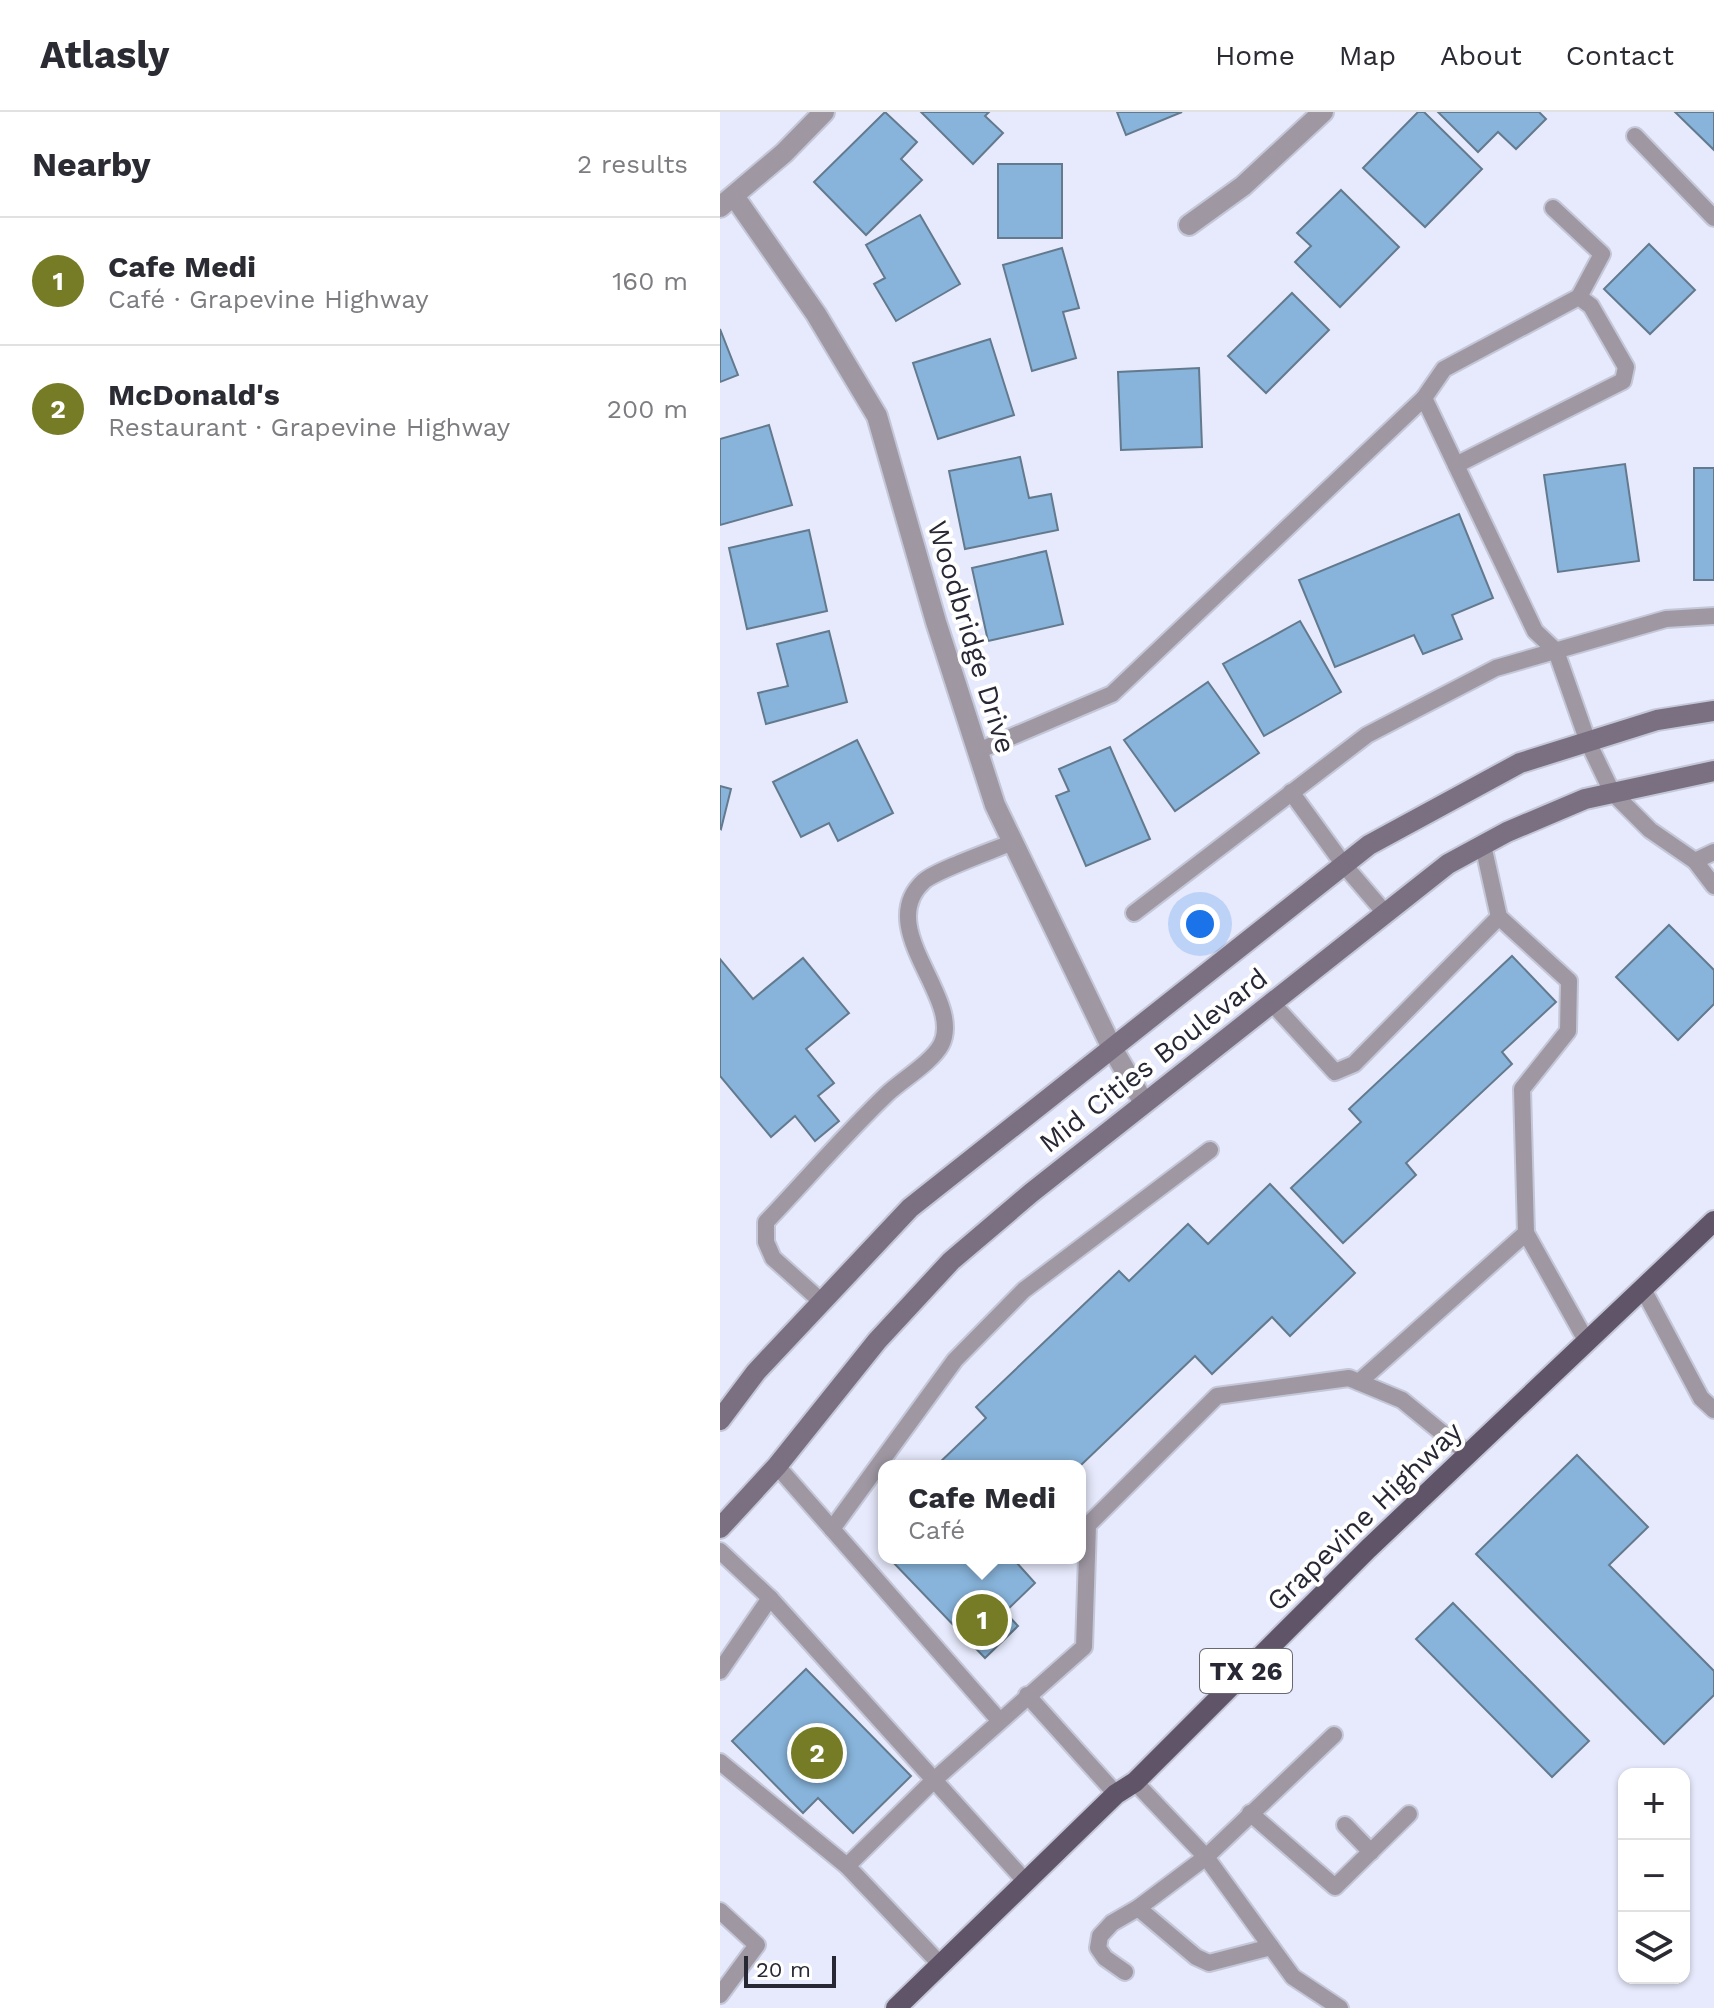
<!DOCTYPE html>
<meta charset="utf-8">
<style>
:root{--surface:#fff;--page:#f2f2f3;--text:#2b2b33;--muted:#7c7c81;--line:#e1e1e2;--accent:#767c26}
body{margin:0;font-family:"Work Sans",sans-serif;background:var(--page);color:var(--text)}
.controls{position:absolute;right:24px;bottom:24px;display:grid;overflow:hidden;border-radius:16px;box-shadow:0 2px 6px #0004}
.controls button{width:72px;height:72px;display:grid;place-items:center;padding:0;border:0;border-bottom:2px solid var(--line);background:var(--surface);color:var(--text);font:40px sans-serif}
.scale{position:absolute;left:24px;bottom:20px;width:92px;box-sizing:border-box;padding-left:8px;border:4px solid #272834;border-top:0;font-size:22px;line-height:28px;white-space:nowrap;color:#272834;-webkit-text-stroke:6px #fff;paint-order:stroke}
.you{position:absolute;left:480px;top:812px;width:28px;height:28px;margin:-20px;border:6px solid #fff;border-radius:50%;background:#1a73e8;box-shadow:0 0 0 12px #1a73e833}
.badge{display:grid;place-items:center;width:52px;height:52px;border-radius:50%;background:var(--accent);color:#fff;font-size:26px;font-weight:700}
.pin{position:absolute;translate:-50% -50%;border:4px solid #fff;box-shadow:0 2px 8px #0006}
.popup{position:absolute;left:158px;top:1348px;width:208px;height:104px;box-sizing:border-box;display:grid;place-content:center;border-radius:16px;background:var(--surface);filter:drop-shadow(0 2px 6px #0005);font-size:26px;white-space:nowrap;color:var(--muted)}
.popup b{font-size:30px;color:var(--text)}
.popup::after{content:'';position:absolute;left:50%;top:100%;margin-left:-16px;border:16px solid transparent;border-top-color:var(--surface)}
.list{margin:0;padding:0;list-style:none}
h2{display:flex;justify-content:space-between;align-items:center;height:104px;margin:0;padding:0 32px;font-size:34px}
h2 small{font-size:26px;font-weight:400;color:var(--muted)}
.list li{display:grid;grid-template-columns:52px 1fr auto;gap:24px;align-items:center;box-sizing:border-box;height:128px;padding:0 32px;border-top:2px solid var(--line)}
.list b{display:block;font-size:30px;white-space:nowrap}
.list p{margin:0;font-size:26px;white-space:nowrap;color:var(--muted)}
.list em{font-size:26px;font-style:normal;color:var(--muted)}
.icon{flex:none;width:44px;height:44px;fill:none;stroke:currentColor;stroke-width:2;stroke-linecap:round;stroke-linejoin:round}
.map{position:relative;flex:none;width:994px;height:1896px;overflow:hidden}
header{display:flex;align-items:center;gap:48px;box-sizing:border-box;height:112px;padding:0 40px;background:var(--surface);border-bottom:2px solid var(--line)}
header strong{font-size:38px}
nav{display:flex;gap:44px;margin-inline-start:auto;font-size:28px}
main{display:flex}
aside{flex:1;background:var(--surface)}
.map>svg:first-child{display:block}
</style>
<header>
<strong>Atlasly</strong>
<nav><a>Home</a><a>Map</a><a>About</a><a>Contact</a></nav>
</header>
<main>
<aside>
<h2>Nearby<small>2 results</small></h2>
<ul class="list">
<li><span class="badge">1</span><div><b>Cafe Medi</b><p>Café · Grapevine Highway</p></div><em>160 m</em></li>
<li><span class="badge">2</span><div><b>McDonald's</b><p>Restaurant · Grapevine Highway</p></div><em>200 m</em></li>
</ul>
</aside>
<div class="map">
<svg width="994" height="1896" viewBox="0 0 994 1896">
<rect width="100%" height="100%" fill="#e7eafc"/>
<g fill="#88b4db" stroke="#637a8e" stroke-width="2">
<polygon points="165,0 197,30 181,47 202,68 146,123 94,70"/>
<polygon points="201,0 269,0 265,4 283,21 253,52"/>
<polygon points="397,0 462,0 406,23"/>
<polygon points="698,0 704,0 762,57 705,115 643,56"/>
<polygon points="718,0 819,0 826,7 796,37 778,20 758,40"/>
<polygon points="955,0 994,0 994,38"/>
<rect x="278" y="52" width="64" height="74"/>
<polygon points="621,78 679,135 620,195 575,150 591,134 577,121"/>
<polygon points="200,103 240,172 176,209 154,172 165,166 146,133"/>
<polygon points="929,132 975,178 930,222 884,177"/>
<polygon points="342,136 359,196 343,200 356,246 312,259 283,153"/>
<polygon points="572,181 609,218 546,281 508,244"/>
<polygon points="0,217 18,263 0,270"/>
<polygon points="270,227 294,303 218,327 193,251"/>
<polygon points="479,256 482,335 401,338 398,260"/>
<polygon points="49,313 72,393 0,413 0,327"/>
<polygon points="300,345 309,386 331,382 338,418 245,437 229,359"/>
<polygon points="905,352 919,449 838,460 824,363"/>
<rect x="974" y="356" width="20" height="112"/>
<polygon points="739,402 773,486 732,503 742,527 703,542 694,523 615,555 579,468"/>
<polygon points="89,418 107,499 27,517 9,436"/>
<polygon points="326,439 343,512 268,529 252,456"/>
<polygon points="580,509 621,580 544,624 503,552"/>
<polygon points="109,519 127,590 46,612 38,581 68,574 57,532"/>
<polygon points="488,570 539,641 455,699 404,628"/>
<polygon points="137,628 173,701 118,729 109,711 81,725 53,670"/>
<polygon points="390,635 430,727 366,754 336,684 349,679 339,657"/>
<polygon points="0,674 11,677 1,717 0,716"/>
<polygon points="949,813 994,858 994,892 958,928 896,865"/>
<polygon points="792,844 836,890 782,940 792,952 686,1051 696,1063 623,1131 571,1076 641,1010 629,997"/>
<polygon points="83,846 129,901 86,937 114,971 98,984 119,1009 95,1029 75,1004 51,1025 0,964 0,847 33,887"/>
<polygon points="550,1072 635,1161 570,1224 552,1205 492,1262 475,1244 360,1354 216,1354 266,1306 256,1295 399,1159 409,1169 468,1112 488,1132"/>
<polygon points="857,1343 928,1415 889,1453 994,1559 994,1583 944,1632 756,1442"/>
<polygon points="169,1446 300,1446 296,1450 315,1471 285,1500 298,1514 265,1546"/>
<polygon points="733,1491 869,1629 832,1665 696,1527"/>
<polygon points="86,1557 191,1664 133,1721 98,1686 83,1701 12,1629"/>
</g>
<g fill="none" stroke-linecap="round" stroke-linejoin="round">
<g stroke="#c4c7d8" stroke-width="20">
<g id="lane">
<polyline points="915,24 994,106"/>
<polyline points="833,96 882,142 859,185"/>
<polyline points="704,286 724,257 859,185 871,194 906,255 903,269 736,353"/>
<polyline points="258,639 392,582 704,286 815,519 836,539 868,630 892,680 930,718 975,749 994,774"/>
<polyline points="571,680 624,753 665,801"/>
<polyline points="763,733 779,805 849,869 848,919 802,977 806,1121 867,1230"/>
<polyline points="975,749 994,740"/>
<polyline points="414,801 647,623 776,556 946,507 994,504"/>
<polyline points="551,890 615,960 634,952 779,805"/>
<polyline points="923,1177 981,1286 994,1298"/>
<path d="M102 1190 53 1146 46 1130V1110C86 1068 125 1022 167 982 182 968 212 950 221 933 245 887 152 816 204 769 217 758 274 738 293 730"/>
<polyline points="639,1270 806,1121"/>
<polyline points="57,1354 279,1608"/>
<polyline points="112,1417 235,1248 304,1178 490,1038"/>
<polyline points="0,1439 50,1486 306,1770"/>
<polyline points="0,1559 50,1486"/>
<polyline points="307,1583 396,1682"/>
<polyline points="0,1650 127,1754 221,1853"/>
<polyline points="415,1670 486,1745 573,1865 620,1896"/>
<polyline points="530,1701 615,1775 689,1702"/>
<polyline points="625,1713 651,1740"/>
<polyline points="127,1754 214,1668 364,1535 368,1413 497,1284 629,1266 682,1288 748,1342"/>
<polyline points="418,1796 476,1845 489,1851 551,1835"/>
<polyline points="0,1799 37,1833 0,1883"/>
<polyline points="405,1860 385,1846 378,1836 380,1824 392,1811 418,1796 486,1745 614,1623"/>
</g>
</g>
<g stroke="#c4c7d8" stroke-width="24">
<g id="street">
<polyline points="14,84 96,202 157,304 216,510 275,693 392,936 424,991"/>
<polyline points="0,95 64,41 104,0"/>
<polyline points="469,113 523,74 603,0"/>
</g>
</g>
<g stroke="#c4c7d8" stroke-width="24">
<g id="secondary">
<polyline points="0,1308 36,1260 190,1096 649,733 800,651 937,608 994,599"/>
<polyline points="0,1416 57,1354 157,1229 231,1149 311,1081 728,752 787,720 865,687 994,659"/>
</g>
</g>
<g stroke="#c4c7d8" stroke-width="24">
<polyline id="primary" points="176,1896 396,1682 415,1670 648,1437 994,1109"/>
</g>
<use href="#lane" stroke="#9f98a3" stroke-width="16"/>
<use href="#street" stroke="#9f98a3" stroke-width="20"/>
<use href="#secondary" stroke="#7a7081" stroke-width="20"/>
<use href="#primary" stroke="#605468" stroke-width="20"/>
</g>
<g text-anchor="middle" stroke-width="8" stroke-linejoin="round" paint-order="stroke">
<rect fill="#fff" stroke="#686871" stroke-width="2" x="480" y="1537" width="92" height="44" rx="6"/>
<g font-size="26" font-weight="bold" fill="#272834">
<text x="526" y="1568">TX 26</text>
</g>
<g font-size="28" fill="#272834" stroke="#fff">
<text transform="translate(252 525) rotate(73)" y="10">Woodbridge Drive</text>
<text transform="translate(433 948) rotate(-38)" y="10">Mid Cities Boulevard</text>
<text transform="translate(644 1404) rotate(-44)" y="10">Grapevine Highway</text>
</g>
</g>
</svg>
<div class="controls">
<button>+</button>
<button>−</button>
<button><svg class="icon" aria-label="layers" viewBox="0 0 24 24"><path d="M12 4l9 5-9 5-9-5zM3 14l9 5 9-5"/></svg></button>
</div>
<div class="scale">20 m</div>
<div class="you"></div>
<div class="pin badge" style="left:262px;top:1508px">1</div>
<div class="popup"><b>Cafe Medi</b>Café</div>
<div class="pin badge" style="left:97px;top:1641px">2</div>
</div>
</main>
